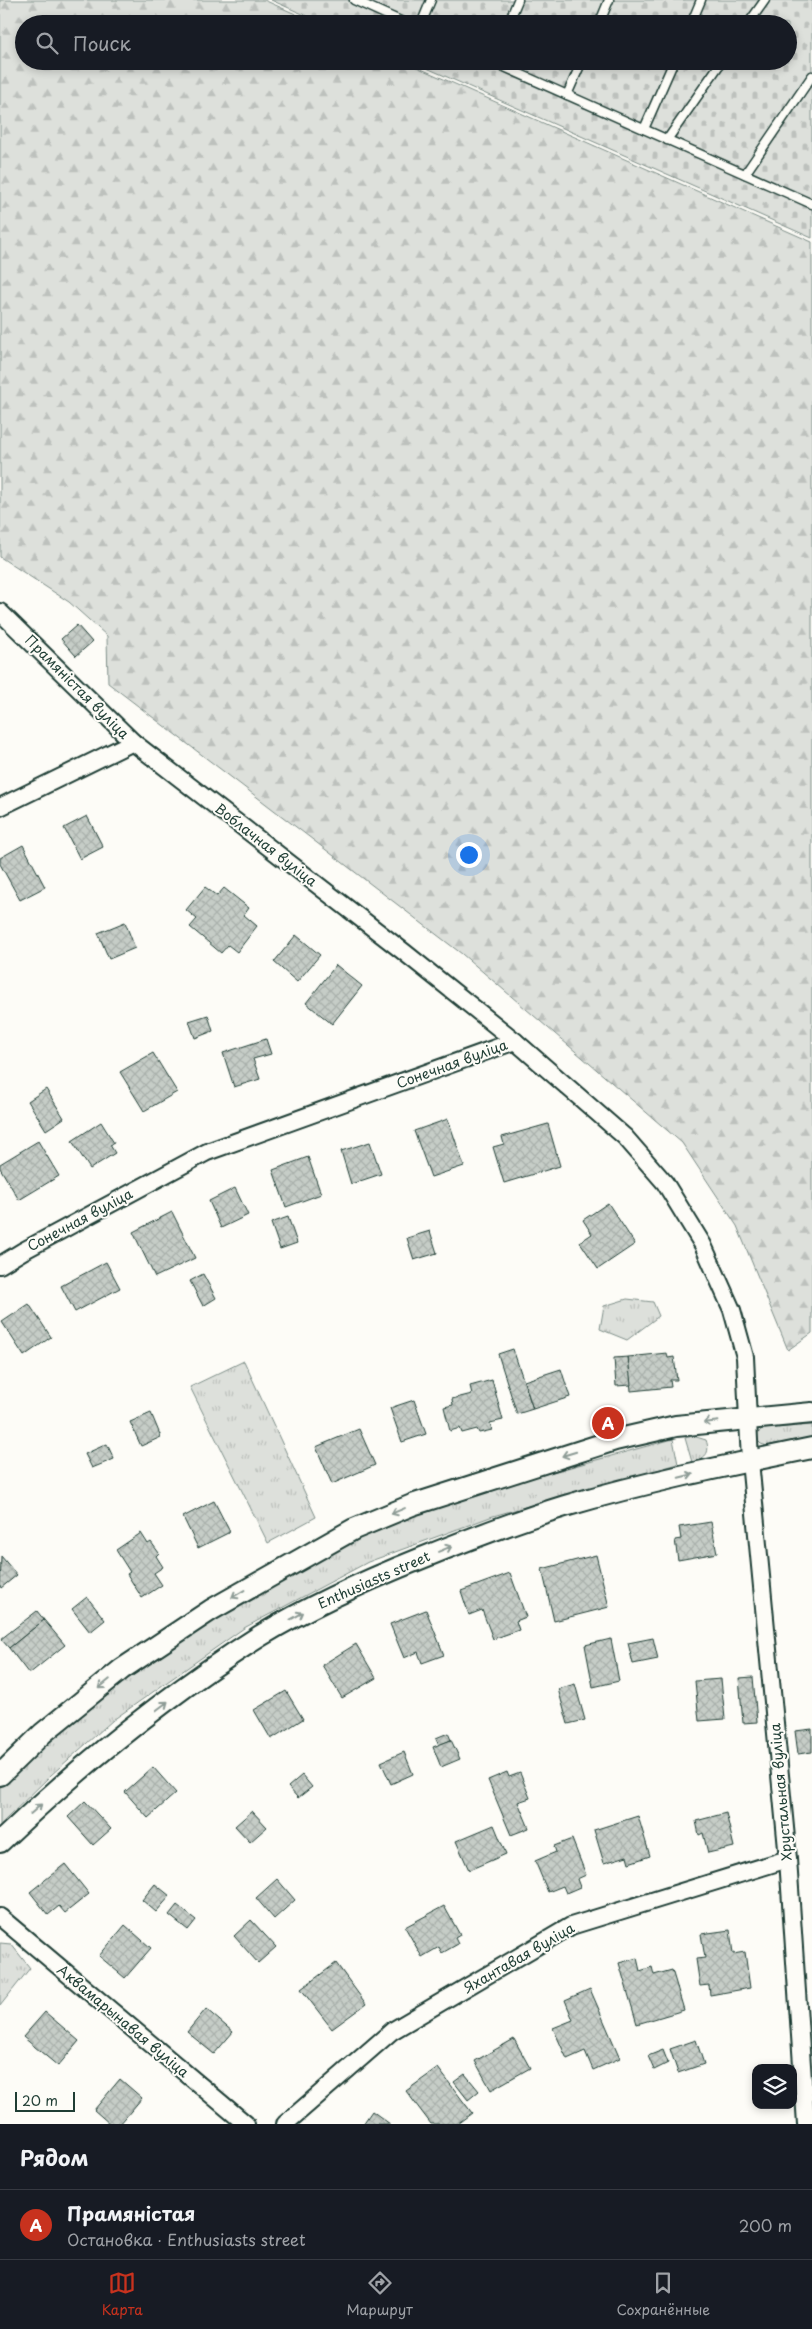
<!DOCTYPE html>
<html lang="ru">
<meta charset="utf-8">
<style>
:root{--surface:#171b24;--page:#20242c;--text:#f1f3f6;--muted:#9ea1a6;--line:#363941;--accent:#c8321e}
body{margin:0;font-family:"Playpen Sans",sans-serif;background:var(--page);color:var(--text)}
.controls{position:absolute;right:15px;bottom:15px;display:grid;overflow:hidden;border-radius:10px;box-shadow:0 2px 8px #0003}
.controls button{width:45px;height:45px;display:grid;place-items:center;padding:0;border:0;border-bottom:1px solid var(--line);background:var(--surface);color:var(--text);font:25px sans-serif}
.scale{position:absolute;left:15px;bottom:12px;width:60px;box-sizing:border-box;padding-left:5px;border:2px solid #1f3d34;border-top:0;font-size:14px;line-height:18px;white-space:nowrap;color:#1f3d34;-webkit-text-stroke:4px #fdfcf7;paint-order:stroke}
.you{position:absolute;left:468px;top:854px;width:18px;height:18px;margin:-12px;border:4px solid #fff;border-radius:50%;background:#1a73e8;box-shadow:0 0 0 8px #1a73e833}
.badge{display:grid;place-items:center;width:32px;height:32px;border-radius:50%;background:var(--accent);color:#fff;font-size:16px;font-weight:700}
.pin{position:absolute;translate:-50% -50%;border:2px solid #fff;box-shadow:0 1px 5px #0006}
.list{margin:0;padding:0;list-style:none}
h2{display:flex;justify-content:space-between;align-items:center;height:65px;margin:0;padding:0 20px;font-size:21px}
h2 small{font-size:16px;font-weight:400;color:var(--muted)}
.list li{display:grid;grid-template-columns:32px 1fr auto;gap:15px;align-items:center;box-sizing:border-box;height:70px;padding:0 20px;border-top:1px solid var(--line)}
.list b{display:block;font-size:19px;white-space:nowrap}
.list p{margin:0;font-size:16px;white-space:nowrap;color:var(--muted)}
.list em{font-size:16px;font-style:normal;color:var(--muted)}
.icon{flex:none;width:28px;height:28px;fill:none;stroke:currentColor;stroke-width:2;stroke-linecap:round;stroke-linejoin:round}
.map{position:relative;flex:none;width:812px;height:2124px;overflow:hidden}
.search{position:absolute;background:var(--surface);box-shadow:0 2px 8px #0003;left:15px;right:15px;top:15px;height:55px;display:flex;align-items:center;gap:12px;box-sizing:border-box;padding:0 18px;border-radius:28px;color:var(--muted);font-size:19px}
.sheet{height:135px;background:var(--surface)}
nav{display:flex;justify-content:space-around;align-items:center;box-sizing:border-box;height:70px;border-top:1px solid var(--line);background:var(--surface);font-size:14px;color:var(--muted)}
nav a{display:grid;justify-items:center;gap:2px}
nav .on{color:var(--accent)}
.map>svg:first-child{display:block}
</style>
<div class="map">
<svg width="812" height="2124" viewBox="0 0 812 2124">
<defs>
<pattern id="grass-tufts" width="24" height="20" patternUnits="userSpaceOnUse" patternTransform="scale(1.25)"><rect width="24" height="20" fill="#dde0db"/><path d="M3 7l-1-3M5 7V3M7 7l1-3M15 17l-1-3M17 17v-4M19 17l1-3" fill="none" stroke="#bdc1bd"/></pattern>
<pattern id="forest-firs" width="22" height="20" patternUnits="userSpaceOnUse" patternTransform="scale(1.25)"><rect width="22" height="20" fill="#dde0db"/><path d="M5 1l3.5 6h-7zM16 11l3.5 6h-7z" fill="#bdc1bd"/></pattern>
<pattern id="cemetery-stones" width="16" height="16" patternUnits="userSpaceOnUse" patternTransform="scale(1.25)"><rect width="16" height="16" fill="#dde0db"/><path d="M2 7V4a2 2 0 0 1 4 0v3zM10 15v-3a2 2 0 0 1 4 0v3z" fill="#bdc1bd"/></pattern>
<pattern id="building-cross-hatch" width="8" height="8" patternUnits="userSpaceOnUse" patternTransform="scale(1.25)"><rect width="8" height="8" fill="#c6cdc7"/><path d="M0 0l8 8M0 8l8-8" fill="none" stroke="#aab1ac"/></pattern>
</defs>
<rect width="100%" height="100%" fill="#fdfcf7"/>
<filter id="ink" filterUnits="userSpaceOnUse"><feTurbulence type="fractalNoise" baseFrequency=".02" numOctaves="2"/><feDisplacementMap in="SourceGraphic" scale="10" xChannelSelector="R" yChannelSelector="G"/><feConvolveMatrix kernelMatrix="1 2 1 2 8 2 1 2 1" color-interpolation-filters="sRGB"/></filter>
<g filter="url(#ink)">
<g fill="url(#grass-tufts)" stroke="#7e8e88">
<polygon points="627,1299 653,1302 659,1316 627,1340 600,1329 604,1306"/>
<polygon points="244,1361 316,1517 268,1543 190,1387"/>
<polygon points="812,1425 812,1437 767,1446 761,1444 756,1439 756,1435 762,1429"/>
<path d="M693 1436 706 1440C711 1454 705 1458 692 1462L685 1438Z"/>
<polygon points="673,1439 678,1464 493,1516 368,1562 244,1628 113,1720 51,1775 0,1825 0,1788 35,1753 96,1700 231,1609 354,1539 476,1493"/>
<polygon points="0,1943 11,1944 30,1968 0,2006"/>
</g>
<polygon fill="url(#forest-firs)" stroke="#7e8e88" points="0,0 264,0 318,24 24,24 24,61 403,61 812,242 812,1333 788,1350 737,1226 682,1143 462,954 108,683 107,636 69,602 0,557"/>
<polygon fill="url(#cemetery-stones)" stroke="#7e8e88" points="271,0 812,0 812,238 411,61 788,61 788,24 325,24"/>
<g fill="url(#building-cross-hatch)" stroke="#1f3d34">
<polygon points="77,625 92,642 76,656 61,639"/>
<polygon points="87,816 103,847 80,859 64,828"/>
<polygon points="23,845 45,887 20,900 0,864 0,858"/>
<polygon points="205,887 217,896 224,888 249,908 244,915 257,926 237,952 228,945 221,953 190,927 197,919 186,910"/>
<polygon points="125,922 135,948 109,959 98,933"/>
<polygon points="296,935 320,955 297,982 274,962"/>
<polygon points="336,965 362,986 332,1024 306,1003"/>
<polygon points="208,1015 213,1031 195,1038 189,1021"/>
<polygon points="266,1039 271,1054 253,1059 260,1079 234,1087 223,1053"/>
<polygon points="153,1053 177,1092 144,1111 120,1072"/>
<polygon points="46,1089 64,1118 46,1130 28,1101"/>
<polygon points="448,1119 464,1166 431,1177 414,1131"/>
<polygon points="101,1122 114,1143 110,1145 115,1153 90,1169 72,1141"/>
<polygon points="548,1124 560,1166 504,1183 493,1147 504,1144 502,1137"/>
<polygon points="38,1141 59,1176 19,1200 0,1168 0,1164"/>
<polygon points="370,1142 381,1174 351,1184 341,1151"/>
<polygon points="308,1157 321,1194 286,1207 273,1170"/>
<polygon points="235,1188 248,1215 221,1228 209,1201"/>
<polygon points="608,1203 635,1244 598,1269 580,1242 592,1234 583,1220"/>
<polygon points="172,1212 195,1258 155,1277 133,1232"/>
<polygon points="288,1217 297,1243 280,1249 271,1223"/>
<polygon points="430,1231 437,1253 414,1260 407,1238"/>
<polygon points="106,1262 120,1288 75,1312 61,1286"/>
<polygon points="203,1274 216,1298 203,1306 190,1281"/>
<polygon points="29,1304 51,1337 24,1356 2,1322"/>
<polygon points="513,1349 533,1409 517,1414 498,1354"/>
<polygon points="667,1353 668,1358 674,1357 677,1380 670,1380 671,1387 631,1391 628,1357"/>
<polygon points="628,1357 631,1385 616,1386 614,1358"/>
<polygon points="561,1369 570,1397 533,1409 524,1381"/>
<polygon points="492,1380 503,1420 490,1423 492,1430 479,1433 477,1429 462,1433 460,1428 450,1431 444,1407 453,1405 452,1399 472,1394 470,1386"/>
<polygon points="414,1400 426,1434 402,1442 390,1408"/>
<polygon points="151,1413 161,1437 141,1446 130,1422"/>
<polygon points="359,1429 375,1465 332,1484 316,1447"/>
<polygon points="107,1444 114,1459 92,1468 85,1454"/>
<polygon points="214,1501 230,1532 198,1548 183,1517"/>
<polygon points="711,1522 717,1553 678,1560 675,1540 681,1539 679,1527"/>
<polygon points="141,1533 148,1544 151,1542 159,1553 156,1556 163,1567 154,1573 162,1585 142,1598 127,1574 130,1572 116,1550"/>
<polygon points="596,1555 609,1607 554,1621 542,1569"/>
<polygon points="1,1556 17,1575 1,1588 0,1586"/>
<polygon points="510,1573 526,1617 516,1621 519,1630 493,1639 482,1610 469,1615 461,1591"/>
<polygon points="87,1597 105,1620 90,1632 72,1609"/>
<polygon points="426,1610 444,1655 422,1663 418,1652 404,1658 390,1624"/>
<polygon points="37,1611 44,1620 9,1648 1,1639"/>
<polygon points="44,1620 65,1645 29,1674 9,1648"/>
<polygon points="653,1638 658,1659 633,1664 628,1643"/>
<polygon points="611,1639 619,1681 593,1687 585,1645"/>
<polygon points="356,1644 376,1678 342,1698 322,1665"/>
<polygon points="753,1677 757,1722 743,1723 739,1678"/>
<polygon points="721,1679 725,1719 699,1721 695,1681"/>
<polygon points="575,1684 585,1720 568,1724 558,1689"/>
<polygon points="286,1691 303,1719 271,1739 254,1710"/>
<polygon points="812,1729 812,1752 798,1754 795,1731"/>
<polygon points="448,1733 451,1740 439,1745 436,1738"/>
<polygon points="451,1740 460,1759 441,1767 433,1747"/>
<polygon points="404,1752 413,1774 391,1784 381,1762"/>
<polygon points="153,1767 176,1793 148,1818 125,1792"/>
<polygon points="507,1772 509,1777 520,1773 530,1798 518,1802 529,1828 511,1835 488,1780"/>
<polygon points="302,1775 312,1787 298,1798 288,1787"/>
<polygon points="85,1801 111,1829 93,1845 68,1817"/>
<polygon points="252,1811 267,1827 250,1842 235,1826"/>
<polygon points="726,1813 734,1847 708,1853 703,1833 699,1835 696,1821"/>
<polygon points="638,1816 650,1856 629,1863 627,1856 604,1863 594,1830"/>
<polygon points="494,1825 506,1854 469,1870 456,1841"/>
<polygon points="572,1839 586,1875 577,1879 580,1887 566,1893 563,1886 548,1892 535,1861 556,1852 554,1846"/>
<polygon points="65,1864 89,1894 65,1913 59,1906 48,1915 30,1892"/>
<polygon points="277,1879 295,1900 274,1919 256,1898"/>
<polygon points="155,1884 170,1896 156,1912 142,1900"/>
<polygon points="177,1905 196,1920 188,1930 169,1915"/>
<polygon points="444,1906 460,1935 455,1938 458,1944 442,1953 439,1947 422,1957 405,1927"/>
<polygon points="251,1920 276,1947 258,1963 234,1936"/>
<polygon points="125,1925 151,1948 125,1978 99,1956"/>
<polygon points="730,1930 733,1954 745,1952 750,1988 710,1995 709,1985 700,1986 696,1959 705,1958 701,1934"/>
<polygon points="637,1958 640,1971 652,1967 654,1975 672,1970 684,2010 637,2024 619,1963"/>
<polygon points="336,1963 366,2004 332,2029 301,1989"/>
<polygon points="590,1989 620,2058 593,2070 585,2051 567,2059 553,2028 573,2020 565,2000"/>
<polygon points="206,2009 233,2032 214,2054 187,2032"/>
<polygon points="45,2012 79,2041 58,2066 23,2037"/>
<polygon points="514,2039 530,2068 491,2090 475,2061"/>
<polygon points="696,2040 704,2064 678,2073 670,2049"/>
<polygon points="663,2050 668,2063 654,2070 648,2056"/>
<polygon points="438,2068 472,2113 457,2124 431,2124 406,2091"/>
<polygon points="465,2074 479,2091 468,2100 454,2082"/>
<polygon points="120,2079 142,2098 120,2124 110,2124 94,2110"/>
<polygon points="372,2111 390,2124 363,2124"/>
</g>
<g fill="none" stroke-linecap="round" stroke-linejoin="round">
<g stroke="#1f3d34" stroke-width="11">
<g id="service">
<polyline points="354,0 407,24"/>
<polyline points="421,24 431,0"/>
<polyline points="508,24 518,0"/>
<polyline points="599,24 609,0"/>
<polyline points="691,24 701,0"/>
<polyline points="748,24 765,0"/>
<polyline points="491,61 812,204"/>
<polyline points="567,95 582,61"/>
<polyline points="644,129 674,61"/>
<polyline points="667,140 722,61"/>
<polyline points="745,174 812,76"/>
</g>
</g>
<g stroke="#1f3d34" stroke-width="20">
<g id="minor">
<polyline points="0,612 133,742 404,952 515,1041 625,1137 665,1183 703,1245 732,1310 745,1357 750,1461 788,1859 806,2124"/>
<polyline points="0,807 133,742"/>
<polyline points="0,1265 23,1251 207,1152 515,1041"/>
<polyline points="0,1917 246,2124"/>
<polyline points="285,2124 392,2031 571,1926 788,1859"/>
</g>
</g>
<g stroke="#1f3d34" stroke-width="24">
<g id="tertiary">
<polyline points="0,1775 43,1733 122,1669 211,1610 354,1529 412,1505 615,1440 676,1426 812,1413"/>
<path d="M0 1842C80 1766 167 1695 260 1636 311 1605 367 1580 422 1558 469 1539 516 1521 565 1506 646 1482 729 1465 812 1448"/>
</g>
</g>
<use href="#service" stroke="#fdfcf7" stroke-width="8"/>
<use href="#minor" stroke="#fdfcf7" stroke-width="16"/>
<use href="#tertiary" stroke="#fdfcf7" stroke-width="20"/>
</g>
<defs><path id="oneway-shaft" d="M-6 0H5M1.5-3L5.5 0L1.5 3" fill="none" stroke-width="1.6" stroke-linecap="round" stroke-linejoin="round" transform="scale(1.25)"/></defs>
<g stroke="#8e9c96">
<use href="#oneway-shaft" transform="translate(711 1422) rotate(174)"/>
<use href="#oneway-shaft" transform="translate(569 1454) rotate(163)"/>
<use href="#oneway-shaft" transform="translate(686 1476) rotate(-13)"/>
<use href="#oneway-shaft" transform="translate(398 1511) rotate(157)"/>
<use href="#oneway-shaft" transform="translate(445 1549) rotate(-22)"/>
<use href="#oneway-shaft" transform="translate(238 1594) rotate(149)"/>
<use href="#oneway-shaft" transform="translate(297 1616) rotate(-29)"/>
<use href="#oneway-shaft" transform="translate(104 1684) rotate(141)"/>
<use href="#oneway-shaft" transform="translate(162 1706) rotate(-37)"/>
<use href="#oneway-shaft" transform="translate(36 1809) rotate(-41)"/>
</g>
</g>
<g text-anchor="middle" stroke-width="4" stroke-linejoin="round" paint-order="stroke">
<g font-size="14" fill="#1f3d34" stroke="#fdfcf7">
<text transform="translate(77 687) rotate(45)" y="5">Прамяністая вуліца</text>
<text transform="translate(266 845) rotate(38)" y="5">Воблачная вуліца</text>
<text transform="translate(452 1064) rotate(-20)" y="5">Сонечная вуліца</text>
<text transform="translate(80 1220) rotate(-28)" y="5">Сонечная вуліца</text>
<text transform="translate(374 1580) rotate(-24)" y="5">Enthusiasts street</text>
<text transform="translate(781 1792) rotate(-95)" y="5">Хрустальная вуліца</text>
<text transform="translate(519 1958) rotate(-30)" y="5">Яхантавая вуліца</text>
<text transform="translate(123 2021) rotate(40)" y="5">Аквамарынавая вуліца</text>
</g>
</g>
</svg>
<div class="controls">
<button><svg class="icon" aria-label="layers" viewBox="0 0 24 24"><path d="M12 4l9 5-9 5-9-5zM3 14l9 5 9-5"/></svg></button>
</div>
<div class="scale">20 m</div>
<div class="you"></div>
<div class="pin badge" style="left:608px;top:1423px">A</div>
<div class="search"><svg class="icon" aria-label="search" viewBox="0 0 24 24"><circle cx="10" cy="10" r="6"/><path d="M15 15l6 6"/></svg>Поиск</div>
</div>
<section class="sheet">
<h2>Рядом<small></small></h2>
<ul class="list">
<li><span class="badge">A</span><div><b>Прамяністая</b><p>Остановка · Enthusiasts street</p></div><em>200 m</em></li>
</ul>
</section>
<nav>
<a class="on"><svg class="icon" aria-label="map" viewBox="0 0 24 24"><path d="M3 6l6-2 6 2 6-2v14l-6 2-6-2-6 2zM9 4v14M15 6v14"/></svg>Карта</a>
<a><svg class="icon" aria-label="directions" viewBox="0 0 24 24"><path d="M12 3l9 9-9 9-9-9zM9 14v-3h6M13 9l2 2-2 2"/></svg>Маршрут</a>
<a><svg class="icon" aria-label="saved" viewBox="0 0 24 24"><path d="M7 4h10v16l-5-4-5 4z"/></svg>Сохранённые</a>
</nav>
